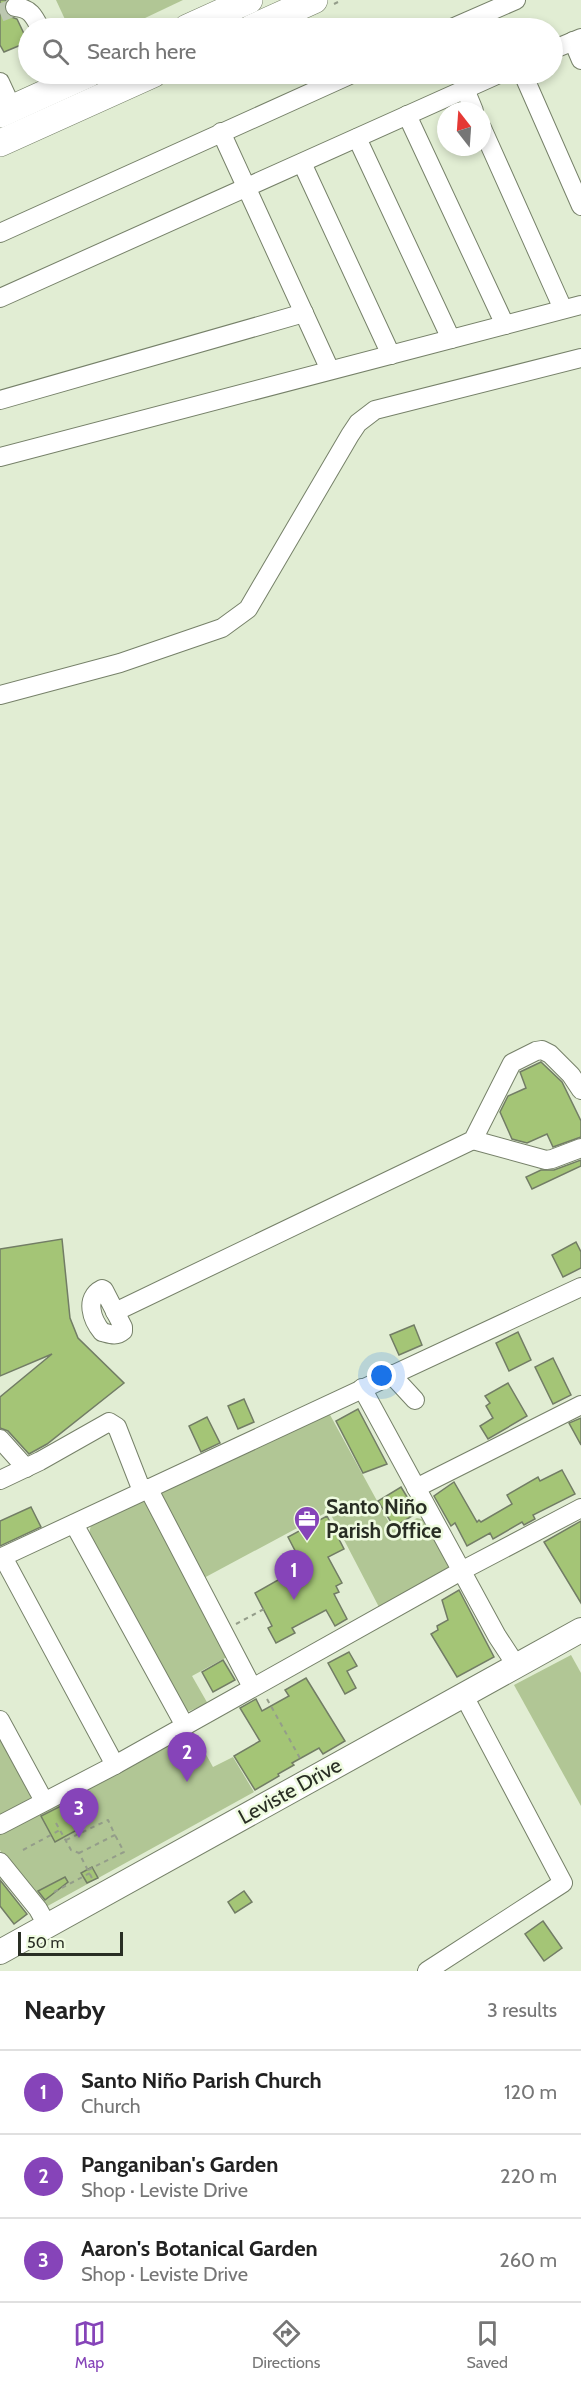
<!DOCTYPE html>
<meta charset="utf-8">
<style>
:root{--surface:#fff;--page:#f2f2f2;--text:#222;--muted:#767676;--line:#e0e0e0;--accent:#8644b9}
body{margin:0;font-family:Cabin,sans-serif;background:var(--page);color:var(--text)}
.compass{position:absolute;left:437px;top:102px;width:54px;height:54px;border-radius:50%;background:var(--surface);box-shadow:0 3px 9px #0003;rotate:343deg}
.scale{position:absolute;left:18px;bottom:15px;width:105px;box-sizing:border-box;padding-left:6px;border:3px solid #292e24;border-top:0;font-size:16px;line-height:21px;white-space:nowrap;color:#292e24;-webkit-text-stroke:4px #effbe0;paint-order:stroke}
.you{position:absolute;left:382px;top:1376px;width:21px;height:21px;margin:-15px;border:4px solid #fff;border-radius:50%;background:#1a73e8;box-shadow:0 0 0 9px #1a73e833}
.badge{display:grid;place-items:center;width:39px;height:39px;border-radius:50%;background:var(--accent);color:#fff;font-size:20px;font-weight:700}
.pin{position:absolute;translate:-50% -50px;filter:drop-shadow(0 2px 3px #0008)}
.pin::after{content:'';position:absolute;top:32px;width:21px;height:18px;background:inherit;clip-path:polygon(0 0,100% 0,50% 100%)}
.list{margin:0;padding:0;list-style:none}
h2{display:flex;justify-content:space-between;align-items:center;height:78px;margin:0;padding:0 24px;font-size:26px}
h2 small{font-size:20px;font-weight:400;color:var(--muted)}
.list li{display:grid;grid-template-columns:39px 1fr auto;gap:18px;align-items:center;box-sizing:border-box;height:84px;padding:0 24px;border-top:2px solid var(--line)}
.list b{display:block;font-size:22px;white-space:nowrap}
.list p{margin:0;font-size:20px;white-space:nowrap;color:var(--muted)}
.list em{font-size:20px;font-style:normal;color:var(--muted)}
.icon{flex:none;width:33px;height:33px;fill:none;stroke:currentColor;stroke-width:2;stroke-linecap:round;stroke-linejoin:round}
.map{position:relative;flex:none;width:581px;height:1971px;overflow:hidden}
.search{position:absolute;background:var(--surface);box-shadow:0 3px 9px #0003;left:18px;right:18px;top:18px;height:66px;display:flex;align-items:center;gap:15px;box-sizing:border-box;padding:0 21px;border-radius:33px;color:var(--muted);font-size:22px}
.sheet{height:330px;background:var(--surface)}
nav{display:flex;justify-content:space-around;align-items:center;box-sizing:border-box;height:84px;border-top:2px solid var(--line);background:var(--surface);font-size:16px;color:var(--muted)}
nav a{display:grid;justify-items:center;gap:3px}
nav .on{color:var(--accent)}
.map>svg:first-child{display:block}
</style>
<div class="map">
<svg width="581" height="1971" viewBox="0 0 581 1971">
<rect width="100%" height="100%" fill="#e1edd3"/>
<g fill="#b1c695">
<polygon points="56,0 183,0 124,28 69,28"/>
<polygon points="329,1413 393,1530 417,1518 425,1520 451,1568 380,1609 329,1511 202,1579 162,1504 160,1491"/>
<polygon points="143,1500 148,1505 227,1657 192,1676 208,1704 189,1711 185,1710 89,1534 92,1520"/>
<polygon points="571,1655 581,1673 581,1806 514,1685"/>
<polygon points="193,1731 213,1767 233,1757 254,1792 44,1908 3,1856 0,1850 0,1833"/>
<polygon points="0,1735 31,1796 30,1801 0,1819"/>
</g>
<g fill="#a4c576" stroke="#727d65" stroke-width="1.5">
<polygon points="0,0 6,0 4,6 5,12 9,16 17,19 28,42 4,52 0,45"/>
<polygon points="541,1062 562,1082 581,1121 581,1137 553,1147 547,1134 527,1143 512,1139 500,1112 508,1096 526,1088 520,1072"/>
<polygon points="581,1160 581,1166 532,1189 526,1177 541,1170 554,1170"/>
<polygon points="62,1239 70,1318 78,1338 124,1383 47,1444 29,1454 8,1431 0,1428 0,1397 52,1354 0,1376 0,1249"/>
<polygon points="576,1242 581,1252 581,1268 563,1277 552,1255"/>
<polygon points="414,1325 422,1345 399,1355 390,1335"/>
<polygon points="518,1332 531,1360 509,1371 496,1343"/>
<polygon points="553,1358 571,1395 553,1404 535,1367"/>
<polygon points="508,1383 527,1416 488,1439 480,1426 493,1418 486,1406 490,1403 485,1396"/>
<polygon points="244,1399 254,1422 238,1429 228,1406"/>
<polygon points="358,1409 387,1464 363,1473 336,1421"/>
<polygon points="207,1417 220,1443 201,1452 189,1426"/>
<polygon points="581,1418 581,1445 569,1423"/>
<polygon points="562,1470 575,1494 533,1515 535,1519 524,1525 522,1522 493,1539 490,1533 467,1546 455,1523 451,1526 434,1496 454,1482 477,1522 479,1520 481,1522 512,1504 507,1495 538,1477 540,1481"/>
<polygon points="401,1487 417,1513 394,1527 378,1501"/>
<polygon points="31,1507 41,1527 0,1546 0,1521"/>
<polygon points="327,1516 344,1549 328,1557 342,1583 336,1586 339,1592 334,1594 347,1619 335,1626 326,1610 292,1628 295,1633 276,1643 268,1628 272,1626 255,1593 303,1566 288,1537"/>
<polygon points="581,1521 581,1603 544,1542"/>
<polygon points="459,1590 494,1657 457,1677 431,1634 438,1630 437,1626 448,1620 442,1600"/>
<polygon points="349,1652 357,1666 347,1671 356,1688 345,1694 328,1663"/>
<polygon points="223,1660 235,1680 213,1692 202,1672"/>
<polygon points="306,1678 345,1741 323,1754 319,1748 292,1763 294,1765 278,1774 279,1776 255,1790 234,1756 260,1741 240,1708 256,1699 262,1711 289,1696 285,1690"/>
<polygon points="67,1803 74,1815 70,1818 77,1830 55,1842 41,1816"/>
<polygon points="92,1867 98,1878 87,1883 81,1873"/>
<polygon points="65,1877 68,1882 45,1900 38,1891"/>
<polygon points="0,1880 27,1914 14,1924 0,1906"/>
<polygon points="244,1891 252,1902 235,1913 228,1902"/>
<polygon points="543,1921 562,1948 544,1961 525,1934"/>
</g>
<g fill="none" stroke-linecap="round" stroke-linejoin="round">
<polyline stroke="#bcc7b0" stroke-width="18" stroke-dasharray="18 9" stroke-linecap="butt" points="0,13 15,7"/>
<g stroke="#768169" stroke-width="20">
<g id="minor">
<path d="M15 7C30 8 34 16 40 28"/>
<polyline points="452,28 516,0"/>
<polyline points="573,41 581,60"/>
<polyline points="552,50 581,38"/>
<polyline points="523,74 581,206"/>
<polyline points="0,82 12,108"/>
<polyline points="465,89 474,111"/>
<polyline points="407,115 505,325"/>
<polyline points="482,128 563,309"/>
<polyline points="221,132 330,370"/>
<polyline points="357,138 451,339"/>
<polyline points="302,163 391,355"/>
<polyline points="0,233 352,74"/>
<polyline points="0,298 499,74"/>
<polyline points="0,400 304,313"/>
<polyline points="0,457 581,305"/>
<polyline points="0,695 120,663 222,628 248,609 350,435 358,423 375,410 581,358"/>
<polyline points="473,1140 546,1160 552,1159 581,1148"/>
<path d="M102 1289 104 1290 123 1327V1331C116 1337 110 1334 102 1332 92 1320 84 1298 102 1289Z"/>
<polyline points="115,1312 473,1140 512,1063 536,1051 542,1050 550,1054 571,1075 581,1090"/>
<polyline points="391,1374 415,1400"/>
<polyline points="362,1388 497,1636 516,1665"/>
<polyline points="0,1439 26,1468"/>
<polyline points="0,1480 40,1461 109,1422 117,1427 142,1491"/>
<polyline points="148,1488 252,1687"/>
<polyline points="416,1488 581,1405"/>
<polyline points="74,1524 185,1726"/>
<polyline points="3,1557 115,1765"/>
<polyline points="0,1558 581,1287"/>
<polyline points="0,1720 44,1801"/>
<polyline points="0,1825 115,1765 463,1570 581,1508"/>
<polyline points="0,1862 38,1909 47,1925"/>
<polyline points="427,1971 563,1883 463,1694"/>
</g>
</g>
<g stroke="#768169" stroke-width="26">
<polyline id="major" points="0,1952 581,1630"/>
</g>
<g stroke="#768169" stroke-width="28">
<g id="highway">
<polyline points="187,28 249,0"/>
<polyline points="252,28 314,0"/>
<polyline points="0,114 88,74"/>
<polyline points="0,143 153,74"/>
</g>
</g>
<g stroke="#949d8a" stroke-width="2" stroke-dasharray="4.5 4.5" stroke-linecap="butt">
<polyline points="334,4 342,0"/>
<polyline points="158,28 167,24"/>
<polyline points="172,78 181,74"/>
<polyline points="236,1624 264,1609"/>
<polyline points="267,1699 301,1760"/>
<polyline points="56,1823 71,1850 79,1853 93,1880"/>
<polyline points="66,1840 108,1820 115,1835 79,1853"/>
<polyline points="23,1850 60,1830"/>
<polyline points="88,1870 124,1852 115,1835"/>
<polyline points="54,1892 90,1873"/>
</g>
<use href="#minor" stroke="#fff" stroke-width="18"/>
<use href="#major" stroke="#fff" stroke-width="24"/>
<use href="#highway" stroke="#fff" stroke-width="27"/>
</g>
<defs>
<g id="office-pin" transform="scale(1.35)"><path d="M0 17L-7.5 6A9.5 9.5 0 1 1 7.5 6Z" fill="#8644b9" stroke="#effbe0"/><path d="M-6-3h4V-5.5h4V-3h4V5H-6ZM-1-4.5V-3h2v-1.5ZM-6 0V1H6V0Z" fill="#fff"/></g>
</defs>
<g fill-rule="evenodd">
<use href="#office-pin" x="307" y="1519"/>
</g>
<g text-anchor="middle" stroke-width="5" stroke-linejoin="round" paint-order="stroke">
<g font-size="21" font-weight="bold" fill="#292e24" stroke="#effbe0" text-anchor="start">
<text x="326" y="1514">Santo Niño<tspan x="326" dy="24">Parish Office</tspan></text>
</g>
<g font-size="21" fill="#292e24" stroke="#effbe0">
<text transform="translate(290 1791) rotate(-29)" y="7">Leviste Drive</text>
</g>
</g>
</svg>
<svg class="compass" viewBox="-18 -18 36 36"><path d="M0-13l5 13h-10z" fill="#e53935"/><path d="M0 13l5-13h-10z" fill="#767676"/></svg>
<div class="scale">50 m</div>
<div class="you"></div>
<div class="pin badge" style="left:294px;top:1600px">1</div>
<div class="pin badge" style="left:187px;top:1782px">2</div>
<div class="pin badge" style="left:79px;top:1838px">3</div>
<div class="search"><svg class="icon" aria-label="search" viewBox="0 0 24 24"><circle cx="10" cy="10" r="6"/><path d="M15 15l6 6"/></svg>Search here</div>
</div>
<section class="sheet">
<h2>Nearby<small>3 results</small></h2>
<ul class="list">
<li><span class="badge">1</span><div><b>Santo Niño Parish Church</b><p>Church</p></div><em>120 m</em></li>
<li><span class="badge">2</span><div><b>Panganiban's Garden</b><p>Shop · Leviste Drive</p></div><em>220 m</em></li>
<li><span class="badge">3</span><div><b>Aaron's Botanical Garden</b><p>Shop · Leviste Drive</p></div><em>260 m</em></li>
</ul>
</section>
<nav>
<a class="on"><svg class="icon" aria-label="map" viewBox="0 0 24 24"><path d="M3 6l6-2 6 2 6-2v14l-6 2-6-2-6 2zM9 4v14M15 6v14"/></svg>Map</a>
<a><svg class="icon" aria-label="directions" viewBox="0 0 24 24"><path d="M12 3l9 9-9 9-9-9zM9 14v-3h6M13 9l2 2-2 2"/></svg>Directions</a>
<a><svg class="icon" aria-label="saved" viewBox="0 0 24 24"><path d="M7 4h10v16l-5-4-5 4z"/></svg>Saved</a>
</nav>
